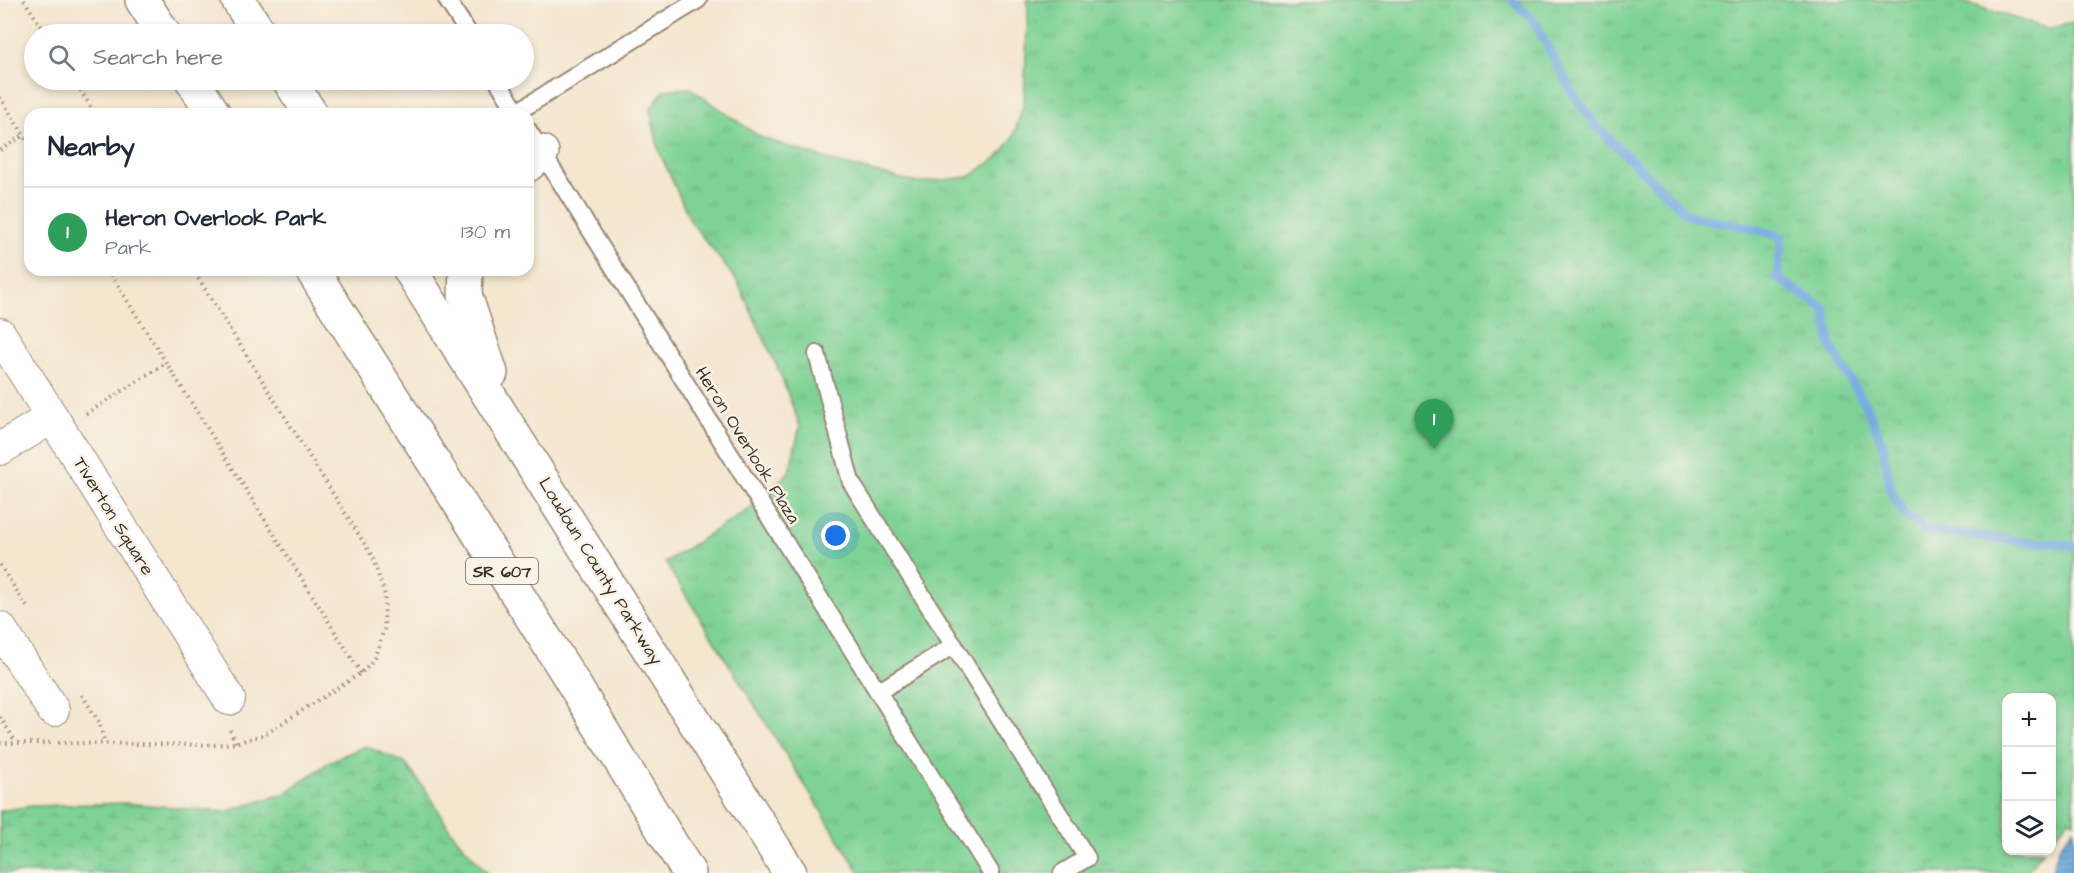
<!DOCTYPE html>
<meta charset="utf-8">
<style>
:root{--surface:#fff;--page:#f2f2f3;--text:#1f2937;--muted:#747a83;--line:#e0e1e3;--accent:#0f766e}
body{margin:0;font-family:"Architects Daughter",sans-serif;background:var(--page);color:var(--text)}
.controls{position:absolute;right:18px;bottom:18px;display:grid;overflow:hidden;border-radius:12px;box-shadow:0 3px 9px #0003}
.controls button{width:54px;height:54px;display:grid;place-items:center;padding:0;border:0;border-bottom:2px solid var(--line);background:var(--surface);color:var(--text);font:30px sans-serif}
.you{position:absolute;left:836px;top:536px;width:21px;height:21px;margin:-15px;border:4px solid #fff;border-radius:50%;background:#1a73e8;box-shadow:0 0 0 9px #1a73e833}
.badge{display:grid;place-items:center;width:39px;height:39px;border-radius:50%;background:var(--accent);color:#fff;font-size:20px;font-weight:700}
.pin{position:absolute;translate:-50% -50px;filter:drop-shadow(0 2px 3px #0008)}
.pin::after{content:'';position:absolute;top:32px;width:21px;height:18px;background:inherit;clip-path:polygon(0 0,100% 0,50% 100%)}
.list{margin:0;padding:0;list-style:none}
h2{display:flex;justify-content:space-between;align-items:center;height:78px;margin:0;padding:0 24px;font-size:26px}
h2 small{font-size:20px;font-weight:400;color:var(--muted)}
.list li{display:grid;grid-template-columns:39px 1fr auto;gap:18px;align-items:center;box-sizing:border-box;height:90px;padding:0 24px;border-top:2px solid var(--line)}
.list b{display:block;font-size:22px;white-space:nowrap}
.list p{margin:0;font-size:20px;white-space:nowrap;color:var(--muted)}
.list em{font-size:20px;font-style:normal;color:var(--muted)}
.icon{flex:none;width:33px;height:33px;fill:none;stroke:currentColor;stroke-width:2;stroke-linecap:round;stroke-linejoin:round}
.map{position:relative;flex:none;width:2074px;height:873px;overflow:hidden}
.search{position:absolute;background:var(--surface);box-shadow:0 3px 9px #0003;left:24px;top:24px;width:510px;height:66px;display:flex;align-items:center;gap:15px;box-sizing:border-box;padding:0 21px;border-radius:33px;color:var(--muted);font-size:22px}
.panel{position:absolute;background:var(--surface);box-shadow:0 3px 9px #0003;left:24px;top:108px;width:510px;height:168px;border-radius:18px}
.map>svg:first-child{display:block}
</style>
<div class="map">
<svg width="2074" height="873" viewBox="0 0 2074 873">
<defs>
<pattern id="wetland-marsh" width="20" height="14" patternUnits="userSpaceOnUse" patternTransform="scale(1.5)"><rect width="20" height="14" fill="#7ed295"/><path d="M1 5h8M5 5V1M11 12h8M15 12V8" fill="none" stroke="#6eb480"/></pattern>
<pattern id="park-tufts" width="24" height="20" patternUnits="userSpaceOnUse" patternTransform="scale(1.5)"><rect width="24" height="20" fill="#7ed295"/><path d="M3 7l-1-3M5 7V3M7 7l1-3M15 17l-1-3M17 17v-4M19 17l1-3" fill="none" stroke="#6eb480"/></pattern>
<pattern id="water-rules" width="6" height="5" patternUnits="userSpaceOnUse" patternTransform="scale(1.5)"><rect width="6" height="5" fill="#74a9e1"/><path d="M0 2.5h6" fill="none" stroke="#608ab6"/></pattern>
</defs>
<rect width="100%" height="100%" fill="#f7f3e8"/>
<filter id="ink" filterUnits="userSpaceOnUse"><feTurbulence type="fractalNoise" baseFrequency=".0167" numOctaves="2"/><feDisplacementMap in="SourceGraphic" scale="12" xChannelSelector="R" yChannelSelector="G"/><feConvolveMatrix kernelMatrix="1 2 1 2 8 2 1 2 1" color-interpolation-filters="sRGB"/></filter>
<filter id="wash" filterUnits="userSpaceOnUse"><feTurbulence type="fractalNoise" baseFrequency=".008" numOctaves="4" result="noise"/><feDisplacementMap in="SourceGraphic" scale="24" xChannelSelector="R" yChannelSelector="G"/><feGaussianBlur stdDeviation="1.35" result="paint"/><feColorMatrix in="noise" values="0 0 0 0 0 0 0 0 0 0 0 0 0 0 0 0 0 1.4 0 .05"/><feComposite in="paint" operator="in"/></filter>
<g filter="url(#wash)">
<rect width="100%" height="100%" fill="#f4e6cf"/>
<polygon fill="url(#wetland-marsh)" stroke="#5c7e5a" stroke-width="1.5" points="365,746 405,763 429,795 450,830 487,873 0,873 0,811 31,806 126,803 224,812 284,794 331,761"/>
<polygon fill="url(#park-tufts)" stroke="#5c7e5a" stroke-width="1.5" points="1026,0 1957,0 2048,29 2074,23 2074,822 2069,819 2052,840 2052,698 2006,698 2006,850 2043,851 2025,873 860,873 665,562 748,510 789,472 800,426 779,371 737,281 691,222 659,151 650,110 664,90 690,88 760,137 832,161 917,183 969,177 998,157 1013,138 1024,103 1028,9"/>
<polygon fill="url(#water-rules)" stroke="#586a80" stroke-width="1.5" points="2074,828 2074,873 2051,873 2059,847"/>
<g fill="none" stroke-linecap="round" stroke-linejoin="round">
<polyline stroke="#74a9e1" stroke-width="9" points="1512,0 1534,21 1573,94 1598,128 1689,216 1749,227 1782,237 1777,278 1825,309 1831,347 1867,408 1883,444 1891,491 1904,514 1926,530 2024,542 2058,543 2074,547"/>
</g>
</g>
<g filter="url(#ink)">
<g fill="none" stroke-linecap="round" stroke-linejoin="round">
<g stroke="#988876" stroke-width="20">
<g id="lane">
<polyline points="447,0 469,34"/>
<polyline points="497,80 518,114"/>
<polyline points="517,112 698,0"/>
<polyline points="528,130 991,873"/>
<polyline points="817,354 851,482 1087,858 1062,873"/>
<polyline points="878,692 954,645"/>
</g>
</g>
<g stroke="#988876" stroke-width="34">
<g id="street">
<polyline points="0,334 229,699"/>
<polyline points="0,449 52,417"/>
<polyline points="0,628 53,710"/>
</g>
</g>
<g stroke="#988876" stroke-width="36">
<g id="primary">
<polyline points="142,0 164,34"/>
<polyline points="238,0 260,34"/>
<polyline points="192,80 214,114"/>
<polyline points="289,80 311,114"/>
<polyline points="528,165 542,152"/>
<polyline points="312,270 567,673 689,873"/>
<polyline points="410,270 790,873"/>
<polyline points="466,270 465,295 491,373"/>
</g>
</g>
<g stroke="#988876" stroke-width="4" stroke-dasharray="1.5 4.5" stroke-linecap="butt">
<polyline points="24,0 46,34"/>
<polyline points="74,80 95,114"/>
<polyline points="0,97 30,145"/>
<polyline points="0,150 24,135"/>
<polyline points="108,270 361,673"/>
<polyline points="86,414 166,363"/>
<polyline points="0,565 29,610"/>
<polyline points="82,695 99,722 105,743"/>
<polyline points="0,717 16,742"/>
<polyline points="230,730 236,743"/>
<polyline points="0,743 50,743"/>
<polyline points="58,743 214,745 236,743 265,734 361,673 374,659 384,629 385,595 372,556 193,270"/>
</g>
<use href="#lane" stroke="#fff" stroke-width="16"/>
<use href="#street" stroke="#fff" stroke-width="32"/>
<use href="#primary" stroke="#fff" stroke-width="33"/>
</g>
</g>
<g text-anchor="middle" stroke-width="5" stroke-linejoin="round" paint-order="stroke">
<rect fill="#f7f3e8" stroke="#73665b" stroke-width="1.5" x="466" y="558" width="72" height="26" rx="4.5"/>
<g font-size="16" font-weight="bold" fill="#3b2a1e">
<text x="502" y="577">SR 607</text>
</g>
<g font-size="18" fill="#3b2a1e" stroke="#f7f3e8">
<text transform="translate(748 445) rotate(58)" y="6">Heron Overlook Plaza</text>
<text transform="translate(114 516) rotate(58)" y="6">Tiverton Square</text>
<text transform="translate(601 571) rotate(58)" y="6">Loudoun County Parkway</text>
</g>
</g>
</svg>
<div class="controls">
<button>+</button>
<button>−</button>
<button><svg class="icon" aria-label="layers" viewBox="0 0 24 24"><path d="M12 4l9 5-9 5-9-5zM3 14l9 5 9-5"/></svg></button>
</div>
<div class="you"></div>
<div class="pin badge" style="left:1434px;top:449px;background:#2e9e5b">1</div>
<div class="search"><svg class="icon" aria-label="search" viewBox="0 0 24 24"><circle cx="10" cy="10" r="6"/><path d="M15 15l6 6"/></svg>Search here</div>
<section class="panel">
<h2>Nearby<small></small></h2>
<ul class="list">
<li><span class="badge" style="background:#2e9e5b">1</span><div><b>Heron Overlook Park</b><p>Park</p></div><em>130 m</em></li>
</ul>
</section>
</div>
